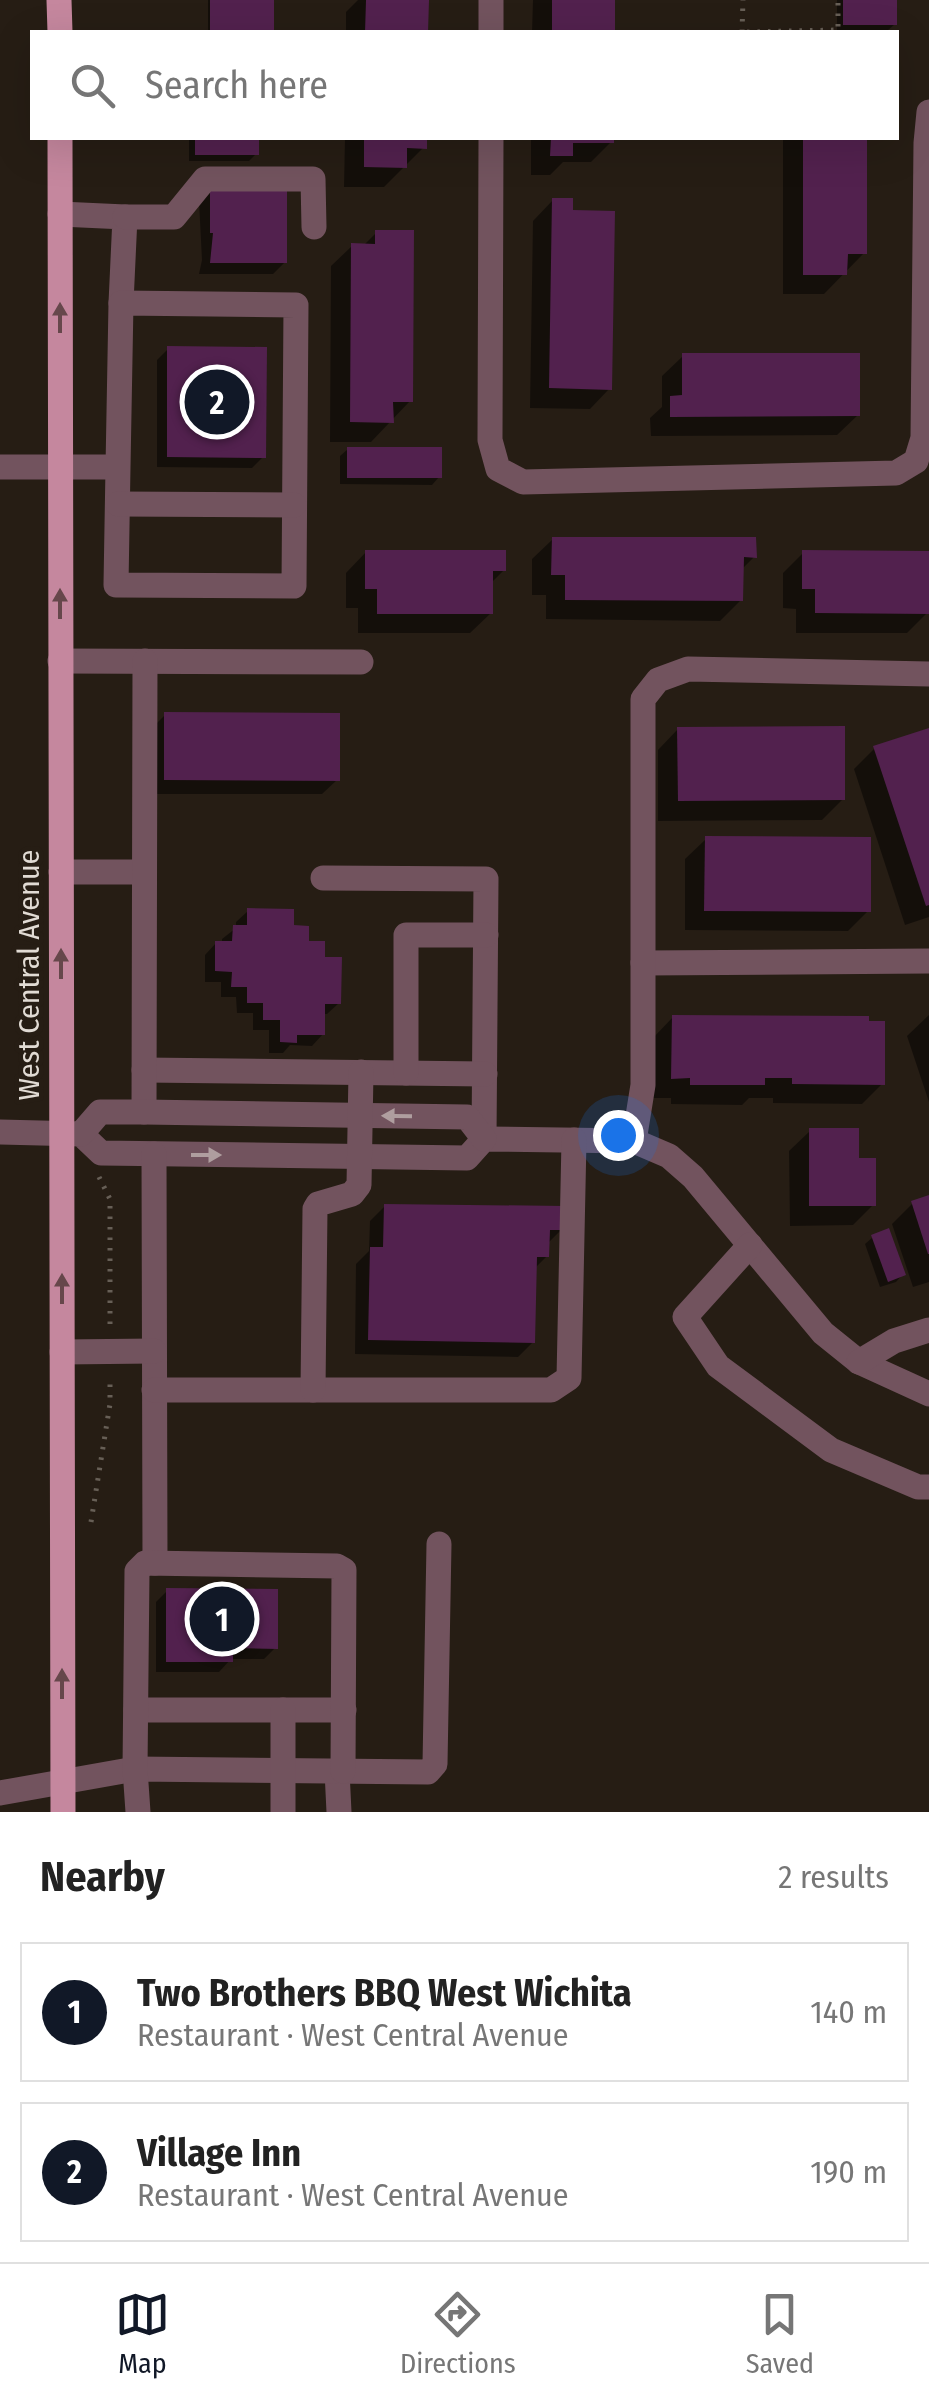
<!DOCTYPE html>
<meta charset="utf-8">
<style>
:root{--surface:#fff;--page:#f6f6f6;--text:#222;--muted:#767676;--line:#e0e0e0;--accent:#111827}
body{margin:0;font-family:"Fira Sans Condensed",sans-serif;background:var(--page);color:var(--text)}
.you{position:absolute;left:618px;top:1135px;width:35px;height:35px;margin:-25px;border:8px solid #fff;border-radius:50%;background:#1a73e8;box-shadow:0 0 0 15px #1a73e833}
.badge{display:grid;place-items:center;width:65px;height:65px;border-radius:50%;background:var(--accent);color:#fff;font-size:32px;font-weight:700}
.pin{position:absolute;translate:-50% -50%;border:5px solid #fff;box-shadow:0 2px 10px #0006}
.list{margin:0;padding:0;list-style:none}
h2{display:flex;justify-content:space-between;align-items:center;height:130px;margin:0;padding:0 40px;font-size:42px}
h2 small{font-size:32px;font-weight:400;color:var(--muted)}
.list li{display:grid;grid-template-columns:65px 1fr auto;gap:30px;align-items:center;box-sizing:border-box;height:140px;margin:0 20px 20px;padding:0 20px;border:2px solid var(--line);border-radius:0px}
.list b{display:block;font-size:38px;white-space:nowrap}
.list p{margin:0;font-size:32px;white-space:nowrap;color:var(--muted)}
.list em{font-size:32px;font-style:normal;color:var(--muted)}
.icon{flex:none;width:55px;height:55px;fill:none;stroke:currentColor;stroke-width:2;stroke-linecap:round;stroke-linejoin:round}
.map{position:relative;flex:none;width:929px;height:1812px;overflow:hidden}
.search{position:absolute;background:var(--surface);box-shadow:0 10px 40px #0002;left:30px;right:30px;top:30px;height:110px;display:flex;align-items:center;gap:25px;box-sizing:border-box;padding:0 35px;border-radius:0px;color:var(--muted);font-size:38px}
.sheet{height:450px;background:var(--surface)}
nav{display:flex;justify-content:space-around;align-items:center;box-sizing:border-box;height:140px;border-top:2px solid var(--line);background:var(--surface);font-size:28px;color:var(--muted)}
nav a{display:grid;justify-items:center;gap:5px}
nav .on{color:var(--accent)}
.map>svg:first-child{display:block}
</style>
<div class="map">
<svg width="929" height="1812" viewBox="0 0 929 1812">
<rect width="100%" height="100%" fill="#261d14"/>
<g fill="#0007">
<polygon points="208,0 272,0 271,32 208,32"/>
<polygon points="358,0 426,0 426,32 346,32 346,12"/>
<polygon points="533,0 613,0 612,32 532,32"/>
<polygon points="837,0 895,0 895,24 887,31 837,32"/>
<polygon points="189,138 256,138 256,154 249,161 189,161"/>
<polygon points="345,138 424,138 424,147 384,187 344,187"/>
<polygon points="531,138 611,138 611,142 591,162 563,162 550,175 531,175"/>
<polygon points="783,138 864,138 864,253 824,294 783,294"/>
<polygon points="211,189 285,262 273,274 199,274 202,260 199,201"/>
<polygon points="553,200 610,388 590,409 530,408 533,221"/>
<polygon points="376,233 410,401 371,442 330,442 331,266 352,246 363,246"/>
<polygon points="168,349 263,457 252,468 157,467 157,360"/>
<polygon points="683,356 858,415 837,435 651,436 650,418 662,407 662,376"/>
<polygon points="348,449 439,477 432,485 340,484 340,456"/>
<polygon points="553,539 754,557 741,570 741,600 720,621 546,619 546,595 532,595 532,559"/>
<polygon points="366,552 504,570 491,583 491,613 470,633 358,633 358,608 346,608 346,573"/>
<polygon points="803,553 929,553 927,613 907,633 796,633 796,609 783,608 783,573"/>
<polygon points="165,715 337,780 322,794 150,794 150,730"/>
<polygon points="678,729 843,799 822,820 658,821 658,750"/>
<polygon points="929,731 929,917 905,925 854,769 875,748"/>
<polygon points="706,839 868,911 848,931 685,930 685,859"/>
<polygon points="248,911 291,928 322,960 339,1003 327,1014 323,1014 323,1034 312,1046 290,1045 283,1053 269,1053 269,1030 253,1030 253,1013 237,1013 236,997 221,997 221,982 205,982 205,955 216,943 222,943 222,939 236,928 236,922"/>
<polygon points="929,1015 929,1102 907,1036"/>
<polygon points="673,1017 882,1084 862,1104 773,1103 773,1098 749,1098 742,1105 671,1104 671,1098 652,1098 653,1038"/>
<polygon points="810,1131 857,1161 873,1205 853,1225 790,1226 789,1151"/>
<polygon points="929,1198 929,1282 913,1287 892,1224 912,1204"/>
<polygon points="385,1206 562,1229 547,1244 547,1256 534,1269 533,1342 518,1357 355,1354 356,1264 369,1251 370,1221"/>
<polygon points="873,1237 903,1274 896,1282 880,1287 865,1244"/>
<polygon points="167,1591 275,1648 264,1659 231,1659 219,1672 156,1672 156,1602"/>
</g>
<g fill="#52214e">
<rect x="210" y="0" width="64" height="32"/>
<polygon points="366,0 429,0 428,32 365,32"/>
<rect x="552" y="0" width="63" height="32"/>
<rect x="843" y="0" width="54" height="25"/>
<rect x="195" y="138" width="64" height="17"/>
<polygon points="364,138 427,138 427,149 407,148 407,168 364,167"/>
<polygon points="551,138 614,138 614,143 573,143 573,156 550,156"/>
<polygon points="803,138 867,138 867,254 848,254 847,275 803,275"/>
<polygon points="210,187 287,187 287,263 210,263 213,233 210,233"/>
<polygon points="552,198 573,198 573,210 615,211 612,390 549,388"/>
<polygon points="375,230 414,230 413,402 393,402 394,423 350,422 351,243 375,244"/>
<polygon points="167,346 267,347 266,458 167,457"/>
<polygon points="682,353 860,353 860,416 670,417 670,396 682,395"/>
<rect x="347" y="447" width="95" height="31"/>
<polygon points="552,537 756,537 757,558 744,557 743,601 565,600 565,575 551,575"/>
<polygon points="365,550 506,550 506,571 493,571 493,614 377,614 377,589 365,589"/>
<polygon points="802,550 929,551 929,614 815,613 815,589 802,589"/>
<polygon points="164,712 340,713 340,781 164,780"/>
<polygon points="845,726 845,800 678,801 677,727"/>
<polygon points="929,728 929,905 926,906 873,746"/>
<polygon points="705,836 871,837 871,912 704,911"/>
<polygon points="247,908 294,909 294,925 309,926 309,941 325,941 325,957 342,957 341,1004 325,1004 325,1035 297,1035 297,1043 280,1042 280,1020 263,1020 263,1003 247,1003 247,987 231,987 232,972 215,971 215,941 232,941 233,925 247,925"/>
<polygon points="672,1015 869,1016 869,1021 885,1021 885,1085 792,1084 792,1078 765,1078 765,1085 690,1085 690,1078 671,1079"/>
<polygon points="809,1128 859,1128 859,1158 876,1158 876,1206 809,1206"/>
<polygon points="929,1195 929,1254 928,1254 911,1201"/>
<polygon points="384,1204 565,1206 564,1230 550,1230 549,1257 537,1257 535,1343 368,1340 370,1247 383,1247"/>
<polygon points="889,1228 906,1275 888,1282 871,1235"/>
<polygon points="166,1588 278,1589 278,1649 233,1648 233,1662 166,1662"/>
</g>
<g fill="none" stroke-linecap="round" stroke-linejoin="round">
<g stroke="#675f56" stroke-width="5" stroke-dasharray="2.5 8" stroke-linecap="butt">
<polyline points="742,32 743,0"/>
<polyline points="747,32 838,30 838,0"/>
<polyline points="99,1177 110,1199 110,1328"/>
<polyline points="91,1522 110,1404 110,1379"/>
</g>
<g stroke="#72535e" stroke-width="25">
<polyline points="491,32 491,0"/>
<polyline points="491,138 490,440 498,469 523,482 896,473 916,461 923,438 926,143 929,112"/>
<polyline points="60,214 125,217 121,303"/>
<polyline points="125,217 174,217 205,179 313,179 314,227"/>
<polyline points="0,467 118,467 116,585 294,586 296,305 121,303 118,467"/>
<polyline points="118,504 294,505"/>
<polyline points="60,661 361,662"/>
<polyline points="61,872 144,872"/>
<polyline points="323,878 486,879 484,1139"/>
<polyline points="643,963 929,961"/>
<polyline points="144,1070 485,1074"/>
<polyline points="406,1073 406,935 486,935"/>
<polyline points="144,1112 145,661"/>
<polyline points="0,1132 81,1134 101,1153 467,1158 484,1139 634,1141 669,1156 693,1177 823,1333 859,1362 929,1394"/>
<polyline points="81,1134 100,1112 144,1112 467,1117 484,1139"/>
<polyline points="634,1141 643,1085 643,699 658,680 688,669 929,674"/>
<polyline points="154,1154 155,1563"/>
<polyline points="750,1245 685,1317 718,1366 831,1450 918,1487 929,1487"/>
<polyline points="62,1352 154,1351"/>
<polyline points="859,1362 894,1341 929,1330"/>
<polyline points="154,1390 551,1390 569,1378 574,1140"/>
<polyline points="313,1390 315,1209 318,1204 352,1194 359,1185 361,1072"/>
<polyline points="136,1710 344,1710"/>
<polyline points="337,1771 339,1812"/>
<polyline points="0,1793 135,1769 428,1772 435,1764 439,1544"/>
<polyline points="138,1812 135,1769 137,1571 145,1563 337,1566 344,1570 343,1771"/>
<polyline points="283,1812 283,1710"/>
</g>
<g stroke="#c5879e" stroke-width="25">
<polyline points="59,0 60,32"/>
<polyline points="60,138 63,1812"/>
</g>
</g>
<defs><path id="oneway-solid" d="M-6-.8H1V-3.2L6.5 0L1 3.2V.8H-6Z" transform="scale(2.5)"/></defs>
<g fill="#66474b">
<use href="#oneway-solid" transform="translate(60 318) rotate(-90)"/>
<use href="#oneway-solid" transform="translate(60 604) rotate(-90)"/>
<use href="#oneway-solid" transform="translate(61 964) rotate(-90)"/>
<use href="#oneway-solid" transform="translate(62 1289) rotate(-90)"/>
<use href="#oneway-solid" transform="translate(62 1684) rotate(-90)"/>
</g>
<g fill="#af9e9f">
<use href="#oneway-solid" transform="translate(397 1116) rotate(-179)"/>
<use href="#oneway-solid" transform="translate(206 1155)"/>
</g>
<g text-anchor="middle" stroke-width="10" stroke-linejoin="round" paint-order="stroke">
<g font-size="30" fill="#e1dbd4" stroke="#261d14">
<text transform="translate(29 975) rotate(-90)" y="10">West Central Avenue</text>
</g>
</g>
</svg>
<div class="you"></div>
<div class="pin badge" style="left:222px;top:1619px">1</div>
<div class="pin badge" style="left:217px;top:402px">2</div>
<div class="search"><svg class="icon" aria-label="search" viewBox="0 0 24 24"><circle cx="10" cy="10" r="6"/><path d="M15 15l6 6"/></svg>Search here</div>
</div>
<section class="sheet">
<h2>Nearby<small>2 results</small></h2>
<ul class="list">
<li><span class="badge">1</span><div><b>Two Brothers BBQ West Wichita</b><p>Restaurant · West Central Avenue</p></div><em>140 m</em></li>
<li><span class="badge">2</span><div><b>Village Inn</b><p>Restaurant · West Central Avenue</p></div><em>190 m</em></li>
</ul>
</section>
<nav>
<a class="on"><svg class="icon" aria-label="map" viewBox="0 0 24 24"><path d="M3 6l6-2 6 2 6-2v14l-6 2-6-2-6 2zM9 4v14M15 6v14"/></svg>Map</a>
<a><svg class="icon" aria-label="directions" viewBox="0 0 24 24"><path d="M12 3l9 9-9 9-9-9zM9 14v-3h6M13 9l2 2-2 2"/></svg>Directions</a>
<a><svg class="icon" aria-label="saved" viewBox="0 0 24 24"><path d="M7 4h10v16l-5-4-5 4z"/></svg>Saved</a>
</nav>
